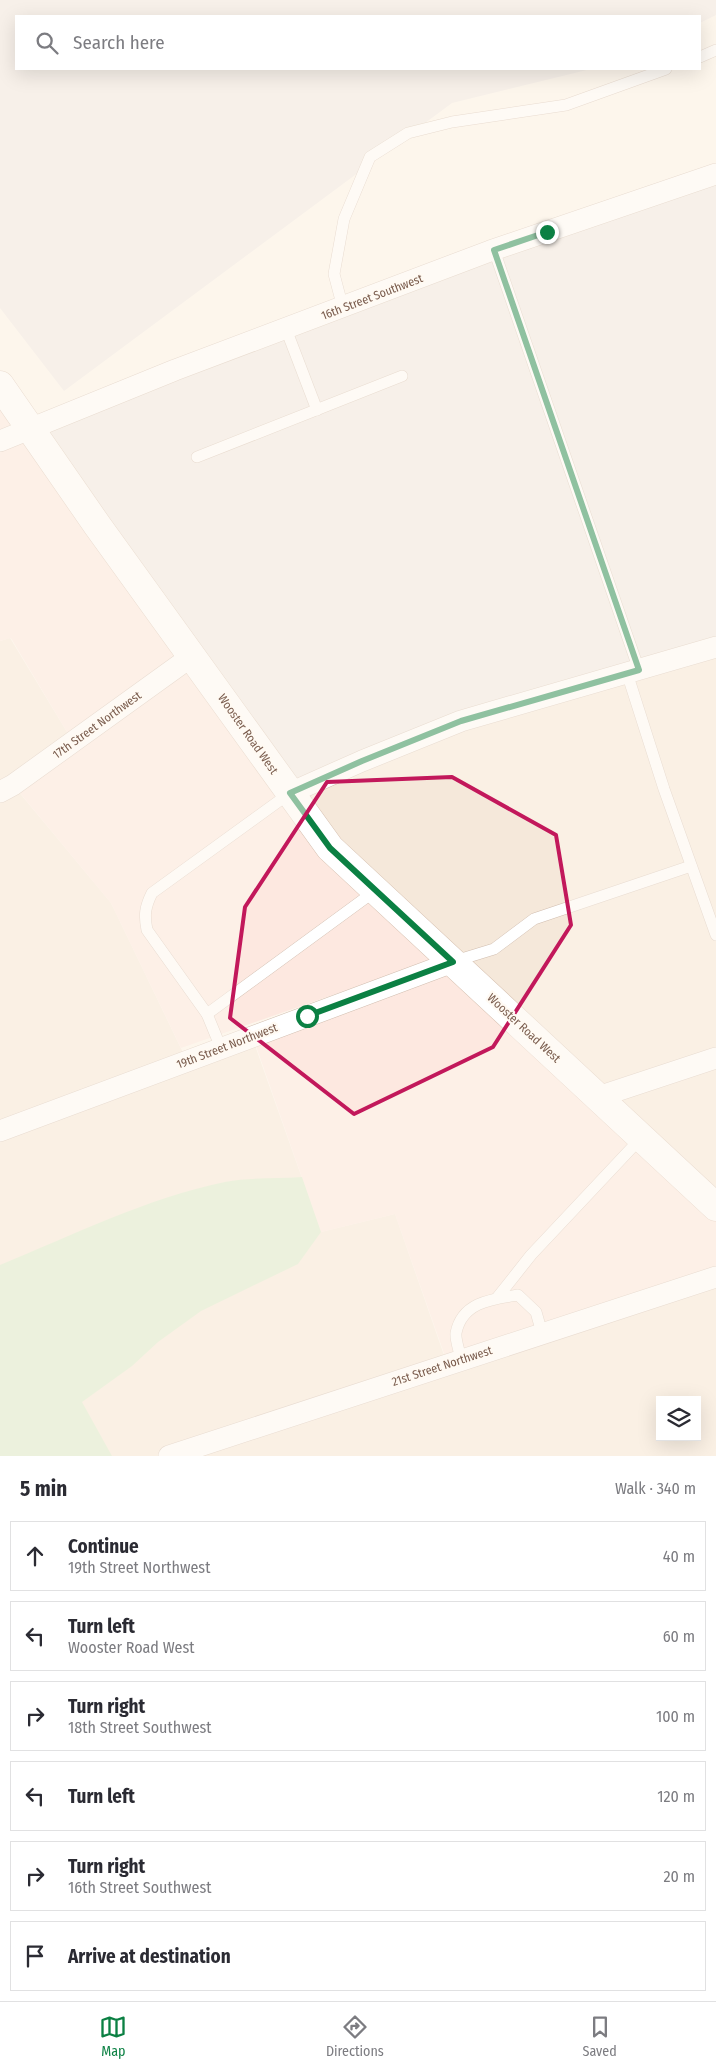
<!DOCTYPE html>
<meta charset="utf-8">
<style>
:root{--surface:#fff;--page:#f2f2f3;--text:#2b2b33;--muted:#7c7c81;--line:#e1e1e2;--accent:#0b8043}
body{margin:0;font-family:"Fira Sans Condensed",sans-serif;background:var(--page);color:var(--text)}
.controls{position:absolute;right:15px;bottom:15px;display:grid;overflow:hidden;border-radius:0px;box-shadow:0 5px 20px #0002}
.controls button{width:45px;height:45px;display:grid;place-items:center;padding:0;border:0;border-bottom:1px solid var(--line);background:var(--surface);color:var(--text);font:25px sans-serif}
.stop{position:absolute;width:15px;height:15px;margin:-11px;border:4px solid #0b8043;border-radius:50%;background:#fff}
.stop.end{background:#0b8043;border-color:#fff;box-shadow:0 1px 5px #0008}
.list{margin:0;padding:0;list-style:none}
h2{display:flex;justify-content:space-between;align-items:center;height:65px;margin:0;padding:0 20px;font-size:21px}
h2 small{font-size:16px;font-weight:400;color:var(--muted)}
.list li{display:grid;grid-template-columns:32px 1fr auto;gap:15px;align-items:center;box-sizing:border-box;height:70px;margin:0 10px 10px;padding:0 10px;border:1px solid var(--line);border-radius:0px}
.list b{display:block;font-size:19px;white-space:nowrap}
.list p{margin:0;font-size:16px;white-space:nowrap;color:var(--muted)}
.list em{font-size:16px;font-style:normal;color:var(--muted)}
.icon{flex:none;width:28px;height:28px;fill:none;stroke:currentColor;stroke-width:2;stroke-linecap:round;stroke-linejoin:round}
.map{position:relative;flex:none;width:716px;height:1456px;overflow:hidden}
.search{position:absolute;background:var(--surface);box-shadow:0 5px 20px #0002;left:15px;right:15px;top:15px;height:55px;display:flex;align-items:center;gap:12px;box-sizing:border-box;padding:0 18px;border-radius:0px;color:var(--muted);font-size:19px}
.sheet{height:545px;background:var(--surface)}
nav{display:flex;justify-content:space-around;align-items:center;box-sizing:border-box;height:70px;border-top:1px solid var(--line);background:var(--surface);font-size:14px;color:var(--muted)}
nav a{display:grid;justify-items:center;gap:2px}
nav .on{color:var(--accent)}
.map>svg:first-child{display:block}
</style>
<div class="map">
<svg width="716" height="1456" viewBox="0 0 716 1456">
<rect width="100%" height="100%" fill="#fdf6ec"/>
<g fill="#f5e8da" fill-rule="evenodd">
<path d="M10 638 73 742 13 785 111 903 187 1061 252 1037 321 1232 395 1214 447 1364 716 1277V1456H0V641ZM660 1400H697V1437H660Z"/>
<polygon points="716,647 716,1205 290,793 362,761"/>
</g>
<g fill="#fde8e0">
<polygon points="0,385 192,656 73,742 11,638 0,641"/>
<polygon points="188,670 436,959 181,1048 111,903 20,793"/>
<polygon points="453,972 716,1214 716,1270 445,1356 395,1214 321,1232 256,1046"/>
</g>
<g fill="#efe9e4">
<polygon points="0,0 716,0 716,15 700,23 700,16 16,16 16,69 591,69 452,103 64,391 0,308"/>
<polygon points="716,173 716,647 461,721 290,793 30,427"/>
</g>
<path fill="#d8ecc9" d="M302 1177 321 1232 298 1264 201 1311 158 1342 132 1366 82 1402 112 1456H0V1265C73 1235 147 1198 225 1182 250 1177 277 1179 302 1177Z"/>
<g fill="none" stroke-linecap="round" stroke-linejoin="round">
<g stroke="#d1beb0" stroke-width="12">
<g id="service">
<polyline points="700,57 716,50"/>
<polyline points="494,250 639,670"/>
<polyline points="343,308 334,274 344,219 370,157 408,133 452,122 566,105 666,69"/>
<polyline points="286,329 317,410"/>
<polyline points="197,457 402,376"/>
<polyline points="627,673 664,789 716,935"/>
<polyline points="455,961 494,949 534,919 691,866"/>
<polyline points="207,1014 375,891"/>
<path d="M221 1048 207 1014 147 930C144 915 145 907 152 893L290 793"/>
<polyline points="497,1298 531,1255 641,1138"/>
<path d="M461 1360C460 1352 455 1340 456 1333 462 1302 492 1299 518 1295L536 1312 542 1333"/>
</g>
</g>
<g stroke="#d1beb0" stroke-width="22">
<g id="minor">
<polyline points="0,441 175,370 490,251 716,174"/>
<polyline points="0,792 13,785 192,656"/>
<polyline points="290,793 362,761 461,721 716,647"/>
<polyline points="598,1097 716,1058"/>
<polyline points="0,1131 453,962"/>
<polyline points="169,1456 716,1277"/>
</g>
</g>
<g stroke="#d6c0b0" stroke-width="29">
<polyline id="secondary" points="0,385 97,525 330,848 716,1207"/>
</g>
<use href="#service" stroke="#fff" stroke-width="11"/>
<use href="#minor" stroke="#fff" stroke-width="21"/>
<use href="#secondary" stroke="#fff" stroke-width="28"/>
</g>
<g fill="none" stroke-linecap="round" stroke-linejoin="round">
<polyline stroke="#0b8043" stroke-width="6" points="307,1016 453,962 330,848 290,793 362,761 461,721 639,670 494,250 547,232"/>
</g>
<path d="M0 0H716V1456H0ZM452 777 556 835 571 925 493 1047 354 1114 230 1018 245 907 327 782Z" fill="#fdf6ec" fill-opacity=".55" fill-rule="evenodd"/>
<path fill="none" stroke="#c2185b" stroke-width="4" stroke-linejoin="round" d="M452 777 556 835 571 925 493 1047 354 1114 230 1018 245 907 327 782Z"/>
<g text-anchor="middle" stroke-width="4.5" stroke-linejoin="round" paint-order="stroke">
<g font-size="12" fill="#7a5c4d" stroke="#fffaf3">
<text transform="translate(372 297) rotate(-21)" y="4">16th Street Southwest</text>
<text transform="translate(97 725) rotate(-36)" y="4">17th Street Northwest</text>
<text transform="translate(248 734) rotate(55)" y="4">Wooster Road West</text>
<text transform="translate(524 1028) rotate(43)" y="4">Wooster Road West</text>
<text transform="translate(227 1046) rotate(-21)" y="4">19th Street Northwest</text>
<text transform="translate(442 1366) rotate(-18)" y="4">21st Street Northwest</text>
</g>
</g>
</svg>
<div class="controls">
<button><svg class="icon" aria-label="layers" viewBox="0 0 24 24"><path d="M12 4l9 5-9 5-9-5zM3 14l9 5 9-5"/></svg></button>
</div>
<div class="stop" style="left:307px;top:1016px"></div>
<div class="stop end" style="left:547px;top:232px"></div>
<div class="search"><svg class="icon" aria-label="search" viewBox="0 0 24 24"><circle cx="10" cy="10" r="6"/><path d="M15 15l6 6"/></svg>Search here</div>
</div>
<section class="sheet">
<h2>5 min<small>Walk · 340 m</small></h2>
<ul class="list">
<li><svg class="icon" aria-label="ahead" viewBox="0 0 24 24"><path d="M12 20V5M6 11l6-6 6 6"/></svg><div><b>Continue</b><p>19th Street Northwest</p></div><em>40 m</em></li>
<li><svg class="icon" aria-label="left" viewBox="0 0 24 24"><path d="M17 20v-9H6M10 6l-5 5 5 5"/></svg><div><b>Turn left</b><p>Wooster Road West</p></div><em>60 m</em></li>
<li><svg class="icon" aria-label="right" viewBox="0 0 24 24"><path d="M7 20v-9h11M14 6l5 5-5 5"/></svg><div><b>Turn right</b><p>18th Street Southwest</p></div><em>100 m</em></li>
<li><svg class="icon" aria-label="left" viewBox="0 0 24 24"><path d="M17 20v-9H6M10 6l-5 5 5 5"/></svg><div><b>Turn left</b></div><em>120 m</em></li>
<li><svg class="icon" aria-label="right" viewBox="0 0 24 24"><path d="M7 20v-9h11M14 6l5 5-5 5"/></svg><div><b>Turn right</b><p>16th Street Southwest</p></div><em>20 m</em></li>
<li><svg class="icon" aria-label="arrive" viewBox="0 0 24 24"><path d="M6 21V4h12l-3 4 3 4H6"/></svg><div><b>Arrive at destination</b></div></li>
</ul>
</section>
<nav>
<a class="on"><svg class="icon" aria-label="map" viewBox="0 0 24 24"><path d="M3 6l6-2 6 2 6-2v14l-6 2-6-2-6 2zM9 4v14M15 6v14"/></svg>Map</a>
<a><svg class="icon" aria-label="directions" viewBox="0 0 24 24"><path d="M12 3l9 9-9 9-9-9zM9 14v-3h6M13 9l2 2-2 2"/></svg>Directions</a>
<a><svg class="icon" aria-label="saved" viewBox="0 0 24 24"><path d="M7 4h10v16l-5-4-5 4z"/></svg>Saved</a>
</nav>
